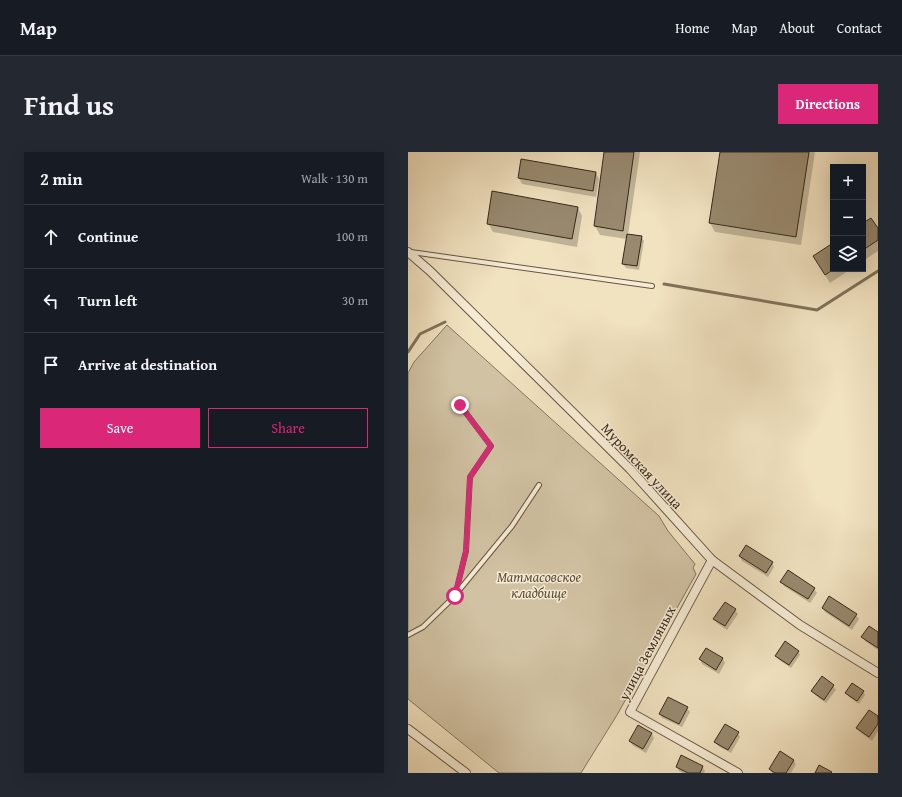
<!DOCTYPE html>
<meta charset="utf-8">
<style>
:root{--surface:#171b24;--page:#242831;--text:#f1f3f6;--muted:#9ea1a6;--line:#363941;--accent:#db2777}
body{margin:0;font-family:"Gentium Book Plus",serif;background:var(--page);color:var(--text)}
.controls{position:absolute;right:12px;top:12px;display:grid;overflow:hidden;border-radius:0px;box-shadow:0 4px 16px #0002}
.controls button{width:36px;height:36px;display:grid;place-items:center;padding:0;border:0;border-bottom:1px solid var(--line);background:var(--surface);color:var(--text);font:20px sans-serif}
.stop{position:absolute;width:12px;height:12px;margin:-9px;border:3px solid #db2777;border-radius:50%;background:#fff}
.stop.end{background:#db2777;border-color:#fff;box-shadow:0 1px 4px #0008}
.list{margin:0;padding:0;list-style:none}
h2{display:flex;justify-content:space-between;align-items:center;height:52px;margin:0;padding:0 16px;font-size:17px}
h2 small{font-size:13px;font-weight:400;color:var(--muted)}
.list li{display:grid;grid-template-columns:26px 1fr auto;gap:12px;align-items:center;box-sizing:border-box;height:64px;padding:0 16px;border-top:1px solid var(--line)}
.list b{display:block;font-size:15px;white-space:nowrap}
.list em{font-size:13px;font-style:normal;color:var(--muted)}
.actions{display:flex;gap:8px;padding:12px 16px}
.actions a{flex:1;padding:9px 0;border:1px solid var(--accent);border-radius:0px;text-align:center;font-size:14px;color:var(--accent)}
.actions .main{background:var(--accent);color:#fff}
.icon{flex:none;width:22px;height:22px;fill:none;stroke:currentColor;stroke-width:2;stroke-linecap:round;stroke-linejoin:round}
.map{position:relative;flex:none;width:470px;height:621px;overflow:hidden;border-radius:0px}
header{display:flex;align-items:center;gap:24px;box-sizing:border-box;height:56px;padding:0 20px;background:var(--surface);border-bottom:1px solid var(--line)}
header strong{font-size:19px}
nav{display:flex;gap:22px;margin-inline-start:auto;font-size:14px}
.intro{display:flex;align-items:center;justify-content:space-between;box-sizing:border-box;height:96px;padding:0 24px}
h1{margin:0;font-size:28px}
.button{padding:10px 18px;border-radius:0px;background:var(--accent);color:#fff;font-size:14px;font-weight:700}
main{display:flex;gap:24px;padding:0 24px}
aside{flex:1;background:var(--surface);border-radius:0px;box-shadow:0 4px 16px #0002}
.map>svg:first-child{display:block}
</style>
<header>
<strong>Map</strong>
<nav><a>Home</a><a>Map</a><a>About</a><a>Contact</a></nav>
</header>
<div class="intro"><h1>Find us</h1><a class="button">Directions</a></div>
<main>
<aside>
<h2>2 min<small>Walk · 130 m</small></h2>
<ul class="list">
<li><svg class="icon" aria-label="ahead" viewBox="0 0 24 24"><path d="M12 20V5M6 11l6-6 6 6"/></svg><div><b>Continue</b></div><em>100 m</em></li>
<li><svg class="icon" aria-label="left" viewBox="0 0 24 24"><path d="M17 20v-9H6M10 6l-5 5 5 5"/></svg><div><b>Turn left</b></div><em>30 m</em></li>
<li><svg class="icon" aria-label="arrive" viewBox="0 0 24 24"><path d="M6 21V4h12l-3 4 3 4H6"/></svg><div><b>Arrive at destination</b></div></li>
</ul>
<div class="actions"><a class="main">Save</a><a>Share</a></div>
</aside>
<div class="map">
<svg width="470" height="621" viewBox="0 0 470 621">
<rect width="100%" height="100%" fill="#f1e2c0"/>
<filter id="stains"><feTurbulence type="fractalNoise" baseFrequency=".005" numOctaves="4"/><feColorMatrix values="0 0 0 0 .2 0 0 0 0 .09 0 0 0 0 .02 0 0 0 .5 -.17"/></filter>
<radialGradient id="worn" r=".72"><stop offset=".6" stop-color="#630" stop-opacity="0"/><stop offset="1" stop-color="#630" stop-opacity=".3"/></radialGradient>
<polygon fill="#d1c2a3" stroke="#84755e" points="39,173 251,364 260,379 287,412 285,416 288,422 209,563 173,621 91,621 0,547 0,221 6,210"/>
<g fill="#0003">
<polygon points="197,0 232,0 220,83 233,85 236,89 231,118 218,116 215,112 219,87 192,83 187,74"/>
<polygon points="313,0 407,0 393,93 307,80 302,71"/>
<polygon points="188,21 191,27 188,45 114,32 111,26"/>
<polygon points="170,56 174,64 169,95 85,80 80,71"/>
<polygon points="455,72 470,78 470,99 455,109"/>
<polygon points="411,113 425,117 443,117 422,131"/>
<polygon points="338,394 364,410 366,415 360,425 334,409 332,404"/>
<polygon points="373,430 406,437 409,441 402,451 376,434"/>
<polygon points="415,456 448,463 451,467 444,478 417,460"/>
<polygon points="327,458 330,462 319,478 309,471 306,467"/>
<polygon points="470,481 470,498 457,489 455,485"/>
<polygon points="298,497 315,507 317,511 311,522 294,512 292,507"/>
<polygon points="390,499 392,503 383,516 371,508 369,504"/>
<polygon points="414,526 425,534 428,538 418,551 407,543 404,539"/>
<polygon points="455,539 457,543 451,552 441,545 439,541"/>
<polygon points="279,556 282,560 274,575 254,566 252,562"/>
<polygon points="470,565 470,579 464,589 452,580 449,576"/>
<polygon points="330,581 332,585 323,601 310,594 307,590"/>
<polygon points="244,582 246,586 238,601 224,593 222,589"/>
<polygon points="385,608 388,612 383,621 364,621 362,617"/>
<polygon points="269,615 294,615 297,619 296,621 275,621 271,619"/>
</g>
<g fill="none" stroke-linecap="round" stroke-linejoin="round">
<g stroke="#81725b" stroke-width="3">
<polyline points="256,132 409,158 470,119"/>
<polyline points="0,200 12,182 37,170"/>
</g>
</g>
<g fill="#98896f" stroke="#372818">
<polygon points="196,0 226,0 215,79 186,74"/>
<polygon points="312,0 401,0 388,85 301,71"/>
<polygon points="113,7 188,20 185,39 110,26"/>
<polygon points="84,39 170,55 164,87 79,72"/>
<polygon points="463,66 470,76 470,88 455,98 455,71"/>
<polygon points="219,82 234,84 229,114 214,112"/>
<polygon points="425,91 426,117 417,123 405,104"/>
<polygon points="338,393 365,410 358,421 331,404"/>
<polygon points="380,418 407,436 400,447 372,430"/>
<polygon points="421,444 449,462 441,474 414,456"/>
<polygon points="317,450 328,457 317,474 305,467"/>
<polygon points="461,474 470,480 470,496 453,485"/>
<polygon points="377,489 391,499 381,513 367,504"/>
<polygon points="298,496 315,506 308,518 291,507"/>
<polygon points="414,524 426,533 416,548 403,539"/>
<polygon points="444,531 456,539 449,549 437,541"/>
<polygon points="260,545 280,555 271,572 251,562"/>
<polygon points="461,558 470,564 470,572 461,585 448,576"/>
<polygon points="317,572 331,580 320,598 306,590"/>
<polygon points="230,573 244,581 235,597 221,589"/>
<polygon points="372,599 386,608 378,621 367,621 361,617"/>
<polygon points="273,603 295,614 292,621 280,621 268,615"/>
<polygon points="411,613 424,620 423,621 407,621"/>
</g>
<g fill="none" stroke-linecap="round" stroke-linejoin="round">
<g stroke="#665642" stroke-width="6">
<g id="lane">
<polyline points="3,100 244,134"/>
<polyline points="48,442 104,374 131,333"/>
<polyline points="0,483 15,475 47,444 58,399 62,325 83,294 52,253"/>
</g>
</g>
<g stroke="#665642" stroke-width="10">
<g id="street">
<polyline points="0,100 22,119 222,317 304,408 392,473 470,521"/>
<polyline points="304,408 222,560 330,621"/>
<polyline points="0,577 58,621"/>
</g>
</g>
<use href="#lane" stroke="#f6ecd6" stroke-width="4"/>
<use href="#street" stroke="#f6ecd6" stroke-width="8"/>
</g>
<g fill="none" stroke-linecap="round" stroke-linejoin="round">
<polyline stroke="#db2777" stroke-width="5" points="47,444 58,399 62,325 83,294 52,253"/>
</g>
<g text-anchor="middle" stroke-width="3" stroke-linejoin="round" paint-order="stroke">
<g font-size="14" fill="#372818" stroke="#f6ecd6">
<text transform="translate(234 314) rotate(47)" y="5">Муромская улица</text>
<text transform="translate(239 501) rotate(-62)" y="5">улица Земляных</text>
</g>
<g font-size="14" font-style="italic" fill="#5e4e3b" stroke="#f6ecd6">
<text x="131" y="430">Матмасовское<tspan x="131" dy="16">кладбище</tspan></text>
</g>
</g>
<rect width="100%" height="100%" filter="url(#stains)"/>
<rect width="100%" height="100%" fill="url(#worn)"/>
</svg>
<div class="controls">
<button>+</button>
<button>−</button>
<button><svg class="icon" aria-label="layers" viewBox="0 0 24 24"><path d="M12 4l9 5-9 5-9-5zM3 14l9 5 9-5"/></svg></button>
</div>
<div class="stop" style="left:47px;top:444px"></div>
<div class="stop end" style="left:52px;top:253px"></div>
</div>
</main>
